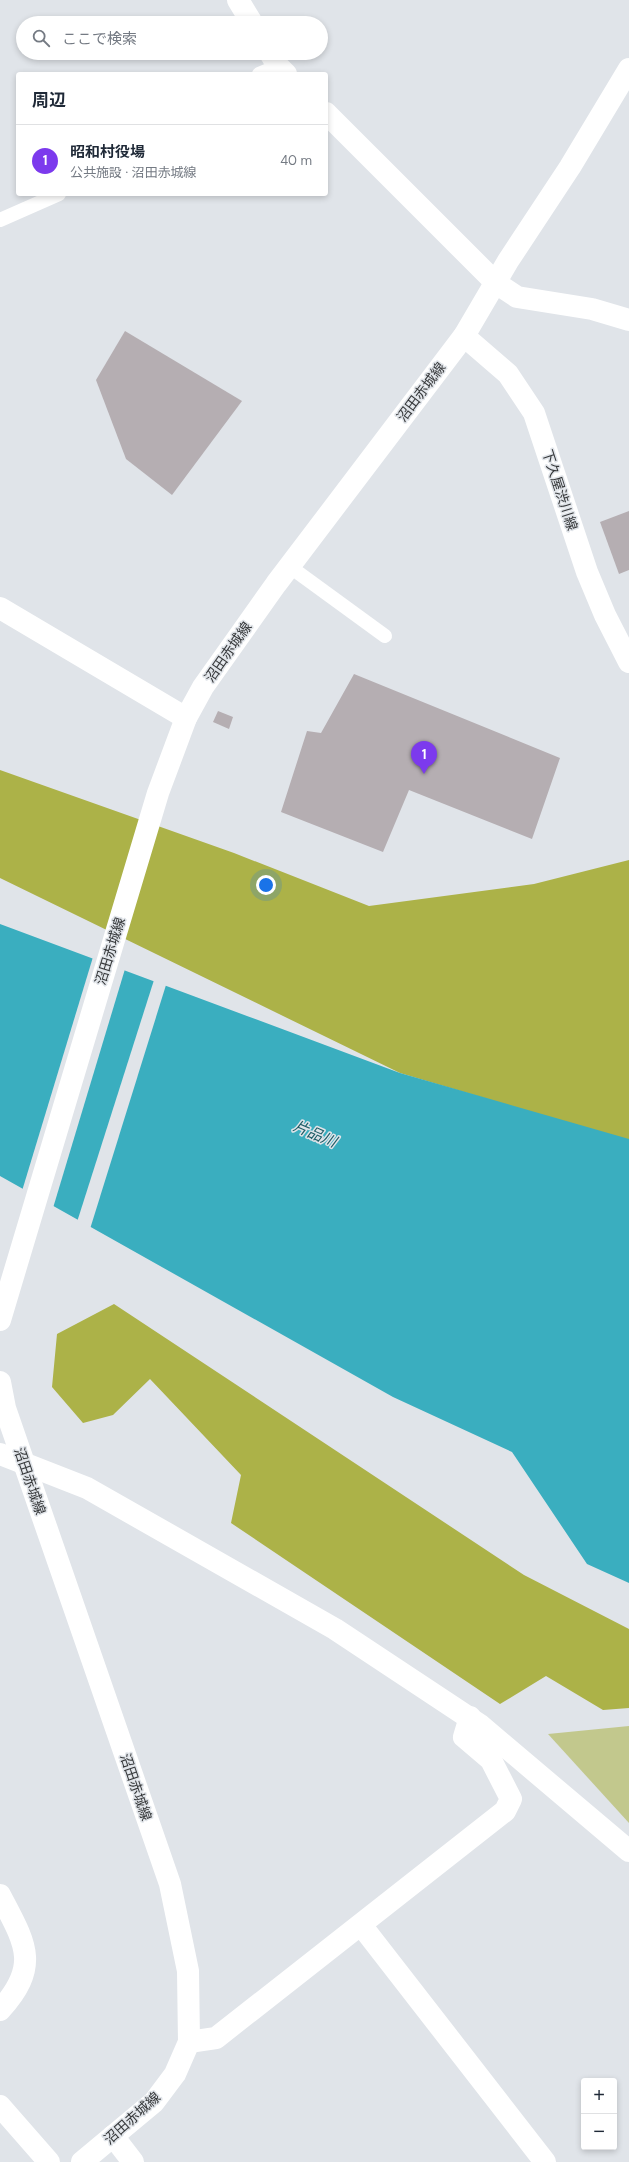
<!DOCTYPE html>
<html lang="ja">
<meta charset="utf-8">
<style>
:root{--surface:#fff;--page:#f6f6f7;--text:#1f2937;--muted:#747a83;--line:#e0e1e3;--accent:#7c3aed}
body{margin:0;font-family:"DM Sans","Noto Sans JP",sans-serif;background:var(--page);color:var(--text)}
.controls{position:absolute;right:12px;bottom:12px;display:grid;overflow:hidden;border-radius:4px;box-shadow:0 2px 6px #0003}
.controls button{width:36px;height:36px;display:grid;place-items:center;padding:0;border:0;border-bottom:1px solid var(--line);background:var(--surface);color:var(--text);font:20px sans-serif}
.you{position:absolute;left:266px;top:885px;width:14px;height:14px;margin:-10px;border:3px solid #fff;border-radius:50%;background:#1a73e8;box-shadow:0 0 0 6px #1a73e833}
.badge{display:grid;place-items:center;width:26px;height:26px;border-radius:50%;background:var(--accent);color:#fff;font-size:13px;font-weight:700}
.pin{position:absolute;translate:-50% -33px;filter:drop-shadow(0 1px 2px #0008)}
.pin::after{content:'';position:absolute;top:21px;width:14px;height:12px;background:inherit;clip-path:polygon(0 0,100% 0,50% 100%)}
.list{margin:0;padding:0;list-style:none}
h2{display:flex;justify-content:space-between;align-items:center;height:52px;margin:0;padding:0 16px;font-size:17px}
h2 small{font-size:13px;font-weight:400;color:var(--muted)}
.list li{display:grid;grid-template-columns:26px 1fr auto;gap:12px;align-items:center;box-sizing:border-box;height:72px;padding:0 16px;border-top:1px solid var(--line)}
.list b{display:block;font-size:15px;white-space:nowrap}
.list p{margin:0;font-size:13px;white-space:nowrap;color:var(--muted)}
.list em{font-size:13px;font-style:normal;color:var(--muted)}
.icon{flex:none;width:22px;height:22px;fill:none;stroke:currentColor;stroke-width:2;stroke-linecap:round;stroke-linejoin:round}
.map{position:relative;flex:none;width:629px;height:2162px;overflow:hidden}
.search{position:absolute;background:var(--surface);box-shadow:0 2px 6px #0003;left:16px;top:16px;width:312px;height:44px;display:flex;align-items:center;gap:10px;box-sizing:border-box;padding:0 14px;border-radius:22px;color:var(--muted);font-size:15px}
.panel{position:absolute;background:var(--surface);box-shadow:0 2px 6px #0003;left:16px;top:72px;width:312px;height:124px;border-radius:4px}
.map>svg:first-child{display:block}
</style>
<div class="map">
<svg width="629" height="2162" viewBox="0 0 629 2162">
<rect width="100%" height="100%" fill="#e0e4e9"/>
<polygon fill="#c2c88d" points="629,1726 629,1823 548,1734"/>
<g fill="#acb248">
<polygon points="0,770 234,853 369,906 534,884 629,860 629,1141 400,1073 0,878"/>
<polygon points="114,1304 524,1575 629,1629 629,1708 603,1710 546,1676 500,1704 231,1523 241,1475 150,1379 113,1415 83,1423 52,1387 57,1334"/>
</g>
<polygon fill="#3aaebf" points="0,924 400,1073 629,1139 629,1583 587,1564 512,1452 393,1397 0,1176"/>
<g fill="#e0e4e9">
<polygon points="93,957 125,969 53,1208 22,1191"/>
<polygon points="154,980 166,985 90,1229 77,1222"/>
</g>
<g fill="#b5aeb2">
<polygon points="125,331 242,401 172,495 126,459 96,380"/>
<polygon points="629,511 629,570 619,574 600,522"/>
<polygon points="354,674 560,758 532,839 409,790 383,852 281,812 307,731 321,733"/>
<polygon points="218,711 233,717 229,729 213,722"/>
</g>
<g fill="none" stroke-linecap="round" stroke-linejoin="round">
<g stroke="#fff" stroke-width="14">
<polyline points="259,74 278,66"/>
<polyline points="0,220 59,194"/>
<polyline points="289,566 385,636"/>
</g>
<g stroke="#fff" stroke-width="22">
<polyline points="238,0 252,23"/>
<polyline points="270,53 278,66 286,74"/>
<polyline points="326,113 496,283 517,297 592,309 629,320"/>
<path d="M0 1895C25 1943 41 1965 0 2010"/>
<polyline points="361,1925 545,2162"/>
<polyline points="189,2042 216,2038 505,1811 511,1799 491,1760 464,1737 470,1717"/>
<polyline points="0,2106 49,2162"/>
<polyline points="113,2136 133,2162"/>
</g>
<g stroke="#fff" stroke-width="22">
<polyline points="0,608 186,718"/>
<polyline points="0,1454 87,1488 335,1629 480,1725 629,1851"/>
</g>
<g stroke="#fff" stroke-width="22">
<polyline points="464,336 508,374 534,413 587,572 605,615 629,662"/>
<polyline points="0,1320 158,793 186,718 203,687 276,584 464,336 508,261 570,167 629,69"/>
<polyline points="0,1382 5,1408 34,1492 170,1884 188,1971 189,2042 175,2074 154,2102 82,2162"/>
</g>
</g>
<g text-anchor="middle" stroke-width="3" stroke-linejoin="round" paint-order="stroke">
<g font-size="14" fill="#353739" stroke="#e0e4e9">
<text transform="translate(421 392) rotate(-53)" y="5">沼田赤城線</text>
<text transform="translate(560 490) rotate(72)" y="5">下久屋渋川線</text>
<text transform="translate(228 652) rotate(-55)" y="5">沼田赤城線</text>
<text transform="translate(110 951) rotate(-73)" y="5">沼田赤城線</text>
<text transform="translate(30 1481) rotate(71)" y="5">沼田赤城線</text>
<text transform="translate(136 1787) rotate(71)" y="5">沼田赤城線</text>
<text transform="translate(132 2118) rotate(-42)" y="5">沼田赤城線</text>
</g>
<g font-size="15" font-style="italic" fill="#1e5d66" stroke="#e0e4e9">
<text transform="translate(315 1134) rotate(23)" y="5">片品川</text>
</g>
</g>
</svg>
<div class="controls">
<button>+</button>
<button>−</button>
</div>
<div class="you"></div>
<div class="pin badge" style="left:424px;top:774px">1</div>
<div class="search"><svg class="icon" aria-label="search" viewBox="0 0 24 24"><circle cx="10" cy="10" r="6"/><path d="M15 15l6 6"/></svg>ここで検索</div>
<section class="panel">
<h2>周辺<small></small></h2>
<ul class="list">
<li><span class="badge">1</span><div><b>昭和村役場</b><p>公共施設 · 沼田赤城線</p></div><em>40 m</em></li>
</ul>
</section>
</div>
